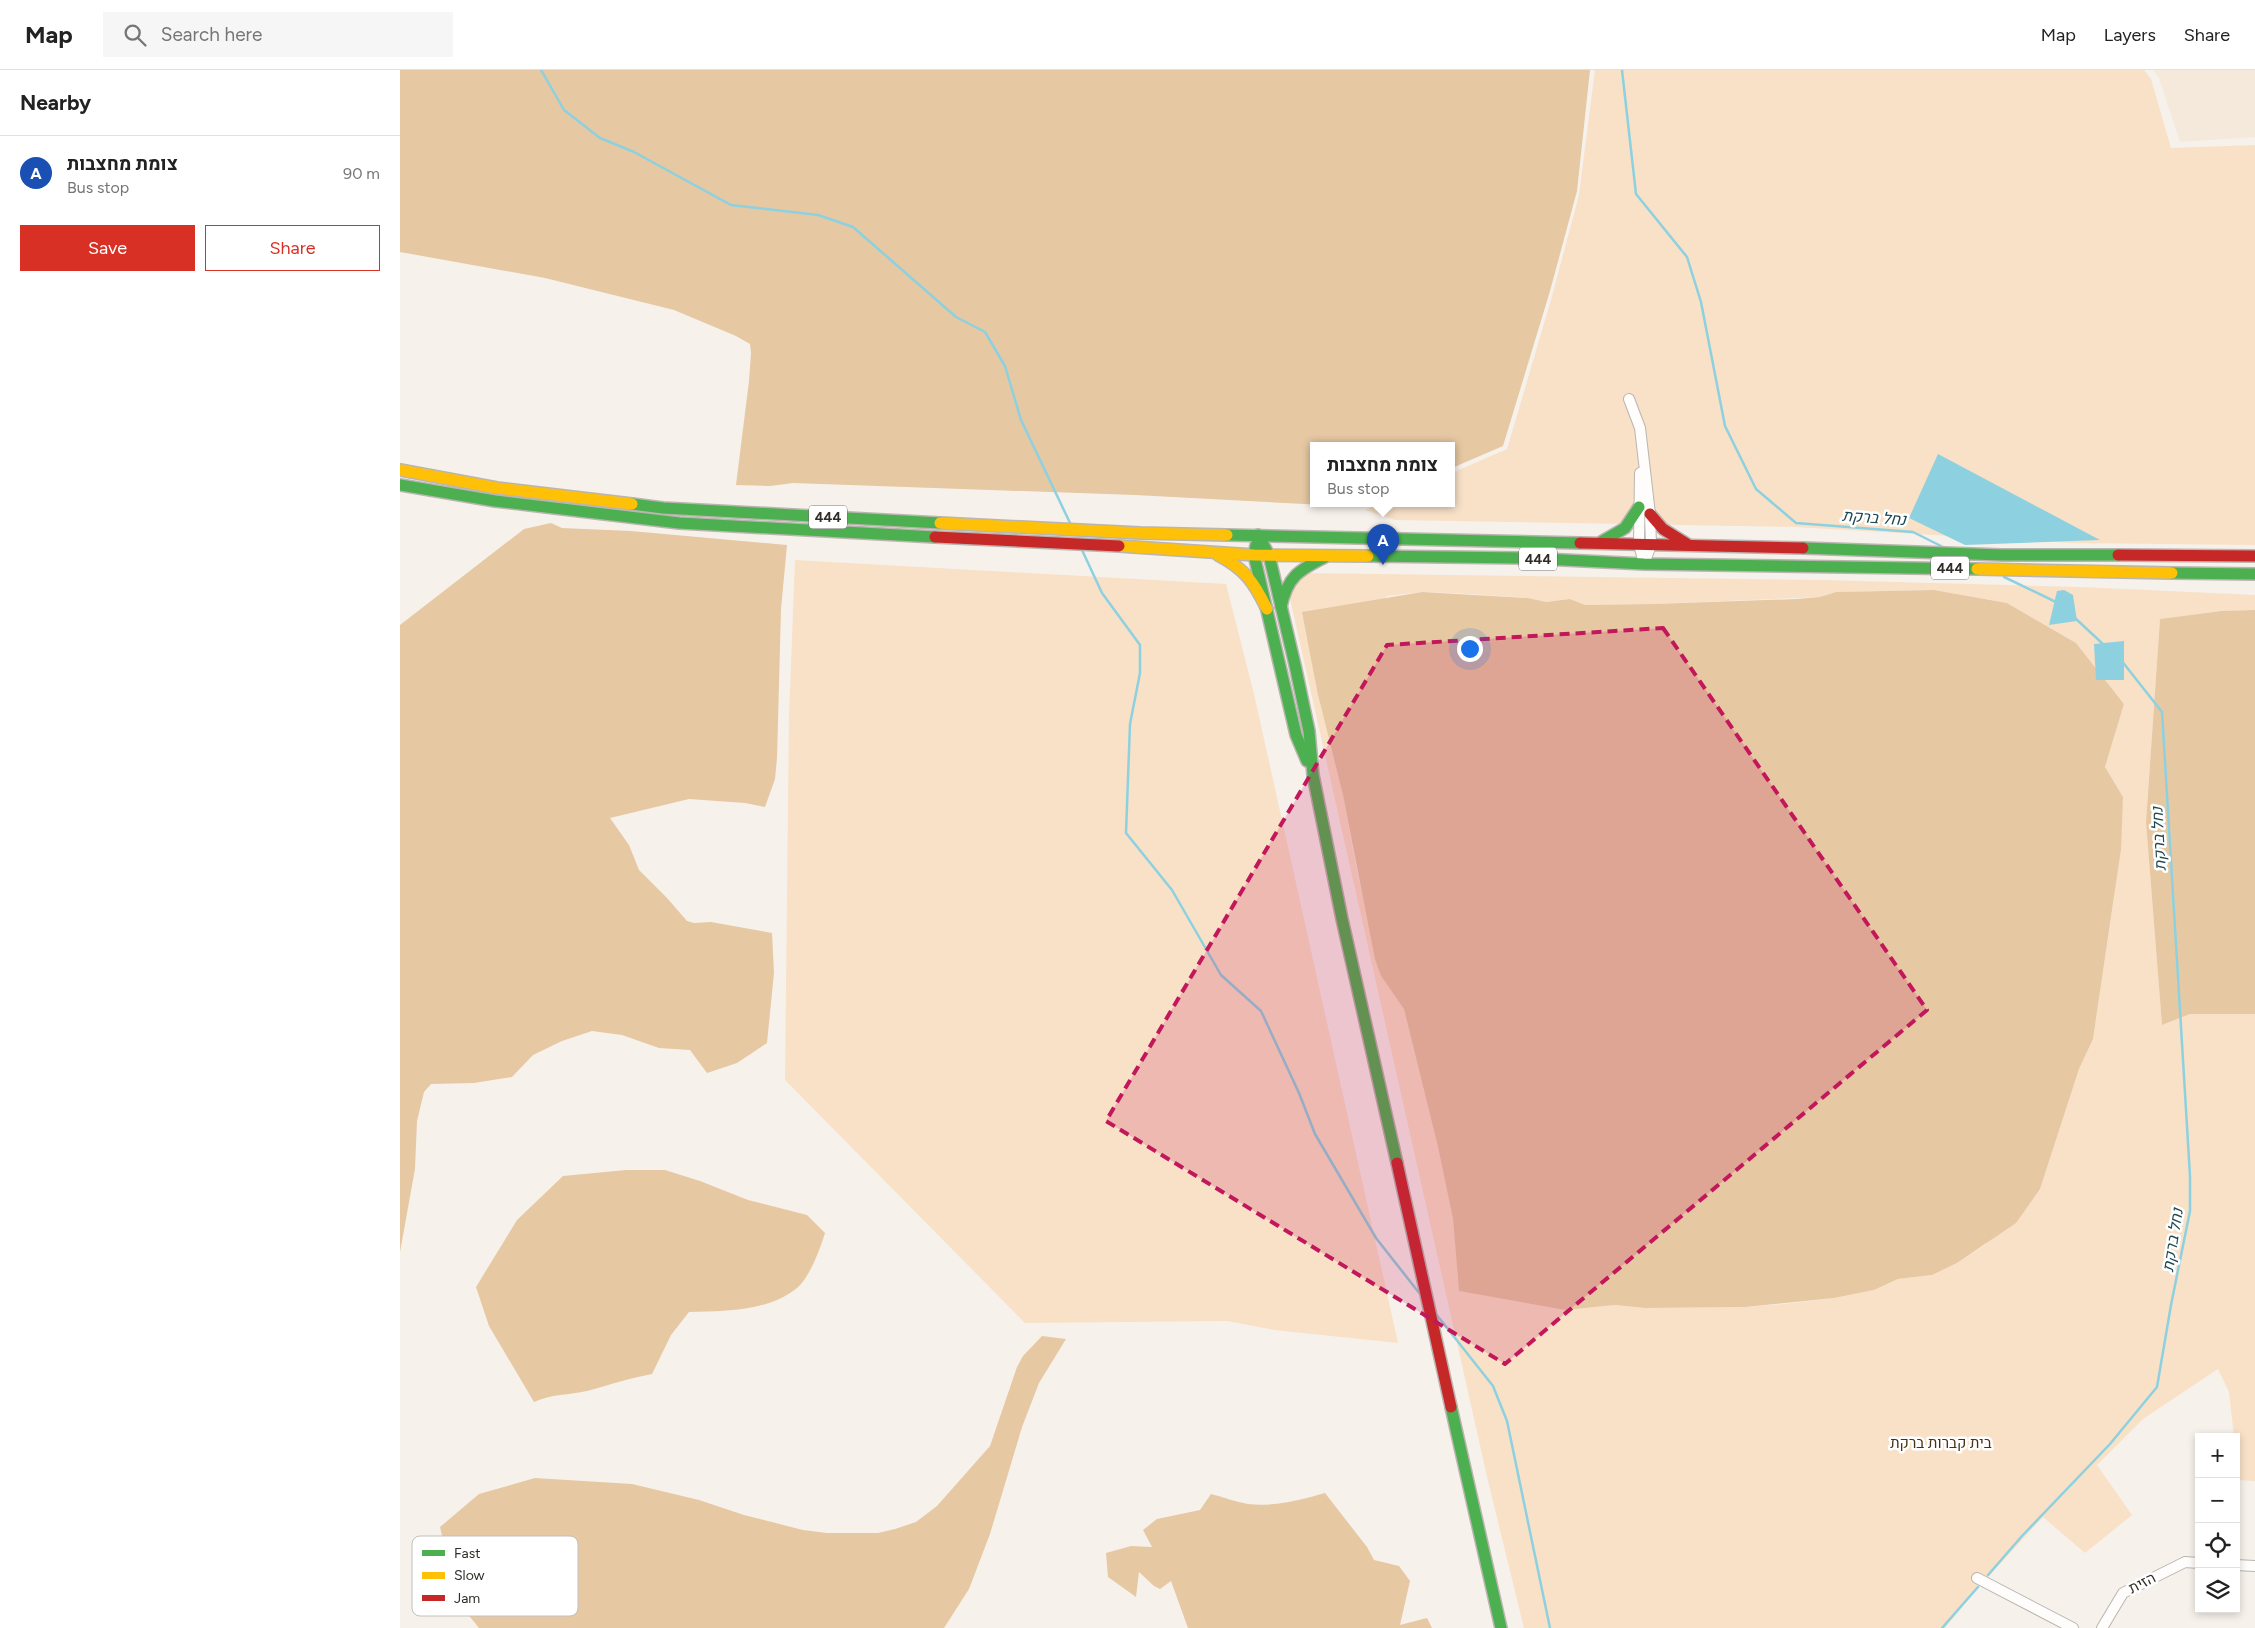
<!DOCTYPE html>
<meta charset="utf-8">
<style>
:root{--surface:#fff;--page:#f6f6f6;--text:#222;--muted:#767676;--line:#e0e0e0;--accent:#d93025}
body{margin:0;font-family:Figtree,Heebo,sans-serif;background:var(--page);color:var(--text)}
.controls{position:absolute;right:15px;bottom:15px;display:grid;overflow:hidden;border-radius:0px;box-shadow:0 2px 8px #0003}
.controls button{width:45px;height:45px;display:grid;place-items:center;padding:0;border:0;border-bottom:1px solid var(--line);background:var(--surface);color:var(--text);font:25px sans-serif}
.you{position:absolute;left:1069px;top:578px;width:18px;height:18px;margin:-12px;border:4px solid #fff;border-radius:50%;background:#1a73e8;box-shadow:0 0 0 8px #1a73e833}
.badge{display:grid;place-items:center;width:32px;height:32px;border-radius:50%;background:var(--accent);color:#fff;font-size:16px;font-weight:700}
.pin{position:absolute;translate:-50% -41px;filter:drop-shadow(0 1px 2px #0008)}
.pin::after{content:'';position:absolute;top:26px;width:18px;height:15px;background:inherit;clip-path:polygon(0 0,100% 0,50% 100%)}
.popup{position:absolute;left:910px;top:372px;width:145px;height:65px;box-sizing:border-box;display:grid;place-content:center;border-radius:0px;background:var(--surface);filter:drop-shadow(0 1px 4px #0005);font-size:16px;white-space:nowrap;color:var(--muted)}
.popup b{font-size:19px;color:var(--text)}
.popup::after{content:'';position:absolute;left:50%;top:100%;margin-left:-10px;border:10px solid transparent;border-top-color:var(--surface)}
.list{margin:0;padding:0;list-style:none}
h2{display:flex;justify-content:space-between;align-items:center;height:65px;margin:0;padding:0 20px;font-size:21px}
h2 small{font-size:16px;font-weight:400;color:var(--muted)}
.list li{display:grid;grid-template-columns:32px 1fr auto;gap:15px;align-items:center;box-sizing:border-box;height:75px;padding:0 20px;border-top:1px solid var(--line)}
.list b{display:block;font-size:19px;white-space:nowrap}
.list p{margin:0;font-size:16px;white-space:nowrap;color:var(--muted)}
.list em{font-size:16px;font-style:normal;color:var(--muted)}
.actions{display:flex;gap:10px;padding:15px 20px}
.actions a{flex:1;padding:11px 0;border:1px solid var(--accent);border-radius:0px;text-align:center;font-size:18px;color:var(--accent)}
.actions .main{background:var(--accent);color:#fff}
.icon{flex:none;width:28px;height:28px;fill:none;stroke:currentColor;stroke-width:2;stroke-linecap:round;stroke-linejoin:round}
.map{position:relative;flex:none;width:1855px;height:1558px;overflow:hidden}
header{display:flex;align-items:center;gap:30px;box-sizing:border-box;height:70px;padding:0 25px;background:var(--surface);border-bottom:1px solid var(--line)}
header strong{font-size:24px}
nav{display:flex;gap:28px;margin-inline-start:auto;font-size:18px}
.search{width:350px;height:45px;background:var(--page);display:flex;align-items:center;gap:12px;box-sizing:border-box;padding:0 18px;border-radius:0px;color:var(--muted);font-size:19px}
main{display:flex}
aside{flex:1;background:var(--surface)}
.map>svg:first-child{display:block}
</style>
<header>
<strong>Map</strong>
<div class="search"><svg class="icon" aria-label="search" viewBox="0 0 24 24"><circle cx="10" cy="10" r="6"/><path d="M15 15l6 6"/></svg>Search here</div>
<nav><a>Map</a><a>Layers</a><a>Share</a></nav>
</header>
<main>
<aside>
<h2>Nearby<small></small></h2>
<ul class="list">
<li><span class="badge" style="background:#1a4fb4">A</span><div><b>צומת מחצבות</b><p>Bus stop</p></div><em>90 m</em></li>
</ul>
<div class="actions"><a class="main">Save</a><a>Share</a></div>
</aside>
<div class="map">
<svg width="1855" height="1558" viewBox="0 0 1855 1558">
<rect width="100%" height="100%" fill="#f7f1eb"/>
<polygon fill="#f5e9db" points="1753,0 1855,0 1855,67 1780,72 1759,8"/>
<g fill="#f8e1c7" fill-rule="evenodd">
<polygon points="1195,0 1744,0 1751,9 1771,78 1855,75 1855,475 1673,473 1395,457 995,450 965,440 979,434 1052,434 1052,403 1107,379 1151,230 1179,125"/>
<polygon points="395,490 826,514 854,624 998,1273 874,1260 827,1251 625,1253 385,1010 389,646"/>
<path d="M904 503 1423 510 1681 517 1855 525V540L1821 541 1760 549 1746 752 1762 955 1790 944H1855V1411L1838 1410 1836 1367H1834L1829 1322 1818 1299 1743 1349 1697 1395 1732 1445 1685 1483 1643 1447 1569 1528 1545 1558H1124L1088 1411 888 520ZM1534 520 1607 533 1676 573 1724 634 1705 697 1723 727 1713 834 1693 969 1679 999 1640 1119 1585 1175 1557 1193 1532 1205 1498 1209 1474 1220 1434 1228 1384 1234 1345 1237 1245 1238 1215 1235 1165 1240 1059 1221 1053 1149 1038 1077 1004 939 981 906 957 801 943 725 918 625 987 526 1022 522 1053 523 1128 528 1146 532 1170 529 1184 535 1254 534 1420 527 1436 522Z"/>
</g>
<g fill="#e6c8a3">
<polygon points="0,0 1190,0 1177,121 1150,221 1103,376 1052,398 1052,376 914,376 914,434 971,434 962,437 735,425 393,413 370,416 336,415 349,311 351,283 350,274 336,266 274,240 145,208 0,182"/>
<polygon points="151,453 162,458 231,461 387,475 381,539 377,688 375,709 365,737 345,733 289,729 210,748 229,775 239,800 267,828 287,851 294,853 311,852 372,863 374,903 367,973 337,993 307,1003 290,980 259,978 222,965 192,961 162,971 133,985 112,1007 74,1013 31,1014 24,1022 17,1051 15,1099 0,1182 0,555 124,459"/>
<polygon points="1534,520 1607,533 1676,573 1724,634 1705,697 1723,727 1721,779 1693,969 1679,999 1640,1119 1616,1153 1557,1193 1532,1205 1498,1209 1474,1220 1434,1228 1345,1237 1245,1238 1215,1235 1165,1240 1059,1221 1053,1149 1038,1077 1004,939 981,906 975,889 943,725 918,625 902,542 1022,522 1128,528 1146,532 1170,529 1185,535 1254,534 1396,529 1420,527 1436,522"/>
<polygon points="1855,540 1855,944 1790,944 1762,955 1746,752 1760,549 1821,541"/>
<path d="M226 1100H265L300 1111 348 1130 407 1145 425 1163C420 1179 410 1207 397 1218 367 1242 325 1241 289 1242L271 1265 252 1304C230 1308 209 1315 187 1321 169 1325 151 1324 134 1332L89 1256 76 1217 117 1150 163 1106Z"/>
<polygon points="642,1266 666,1269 639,1313 622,1357 590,1464 569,1519 544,1558 79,1558 57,1531 40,1457 79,1424 135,1408 232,1414 299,1430 344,1445 403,1460 427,1463 478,1463 495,1459 516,1452 537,1436 590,1376 617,1297 623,1286"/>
<path d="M925 1423 967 1477 974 1490 999 1496 1010 1511 1000 1555 1027 1548 1032 1558H788L771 1511 760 1519 754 1516 739 1502 736 1527 708 1507 706 1483 731 1476 752 1477 743 1460 757 1449 800 1440 811 1424C823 1427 836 1432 848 1434 873 1437 901 1430 925 1423Z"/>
</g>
<g fill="#8dd1e0">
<polygon points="1538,384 1700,470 1565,475 1509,448"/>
<polygon points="1664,520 1673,525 1677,551 1649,555 1657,521"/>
<polygon points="1724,571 1724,610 1696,610 1694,574"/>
</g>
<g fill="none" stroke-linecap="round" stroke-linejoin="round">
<g stroke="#8dd1e0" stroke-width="2.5">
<polyline points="141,0 164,40 200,68 234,82 331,135 418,145 453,157 556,247 585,262 605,296 621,350 671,455"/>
<polyline points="1222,0 1236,124 1287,187 1301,232 1325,356 1356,419 1396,453 1513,462 1543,477"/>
<polyline points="682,480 702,523 740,575 740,603 730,654 726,763 772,820 821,905 861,941 899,1023 915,1064 976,1168 1020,1224"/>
<polyline points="1604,507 1658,533"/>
<polyline points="1675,548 1704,575"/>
<polyline points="1036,1244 1093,1316 1107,1351 1150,1558"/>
<polyline points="1588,1505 1622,1466 1710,1374 1757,1317 1771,1235 1790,1141 1790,1106 1762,642 1721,590"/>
<polyline points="1542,1558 1578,1517"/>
</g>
<g stroke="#bab5b0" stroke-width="12">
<g id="street">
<polyline points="1229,329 1240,358 1250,444 1251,475 1244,494"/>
<polyline points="1240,403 1239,474 1244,494"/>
<polyline points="1836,1495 1855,1496"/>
<polyline points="1577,1508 1673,1558"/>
<polyline points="1702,1558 1723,1523 1785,1492 1799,1493"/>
</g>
</g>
<g stroke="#bab5b0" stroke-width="14">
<g id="fast">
<polyline points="0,415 95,431 279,453 535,467"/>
<polyline points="232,434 263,438 540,453"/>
<polyline points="827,465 1180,473"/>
<polyline points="858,465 869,485 895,595 909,661 913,705 942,849 997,1093"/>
<polyline points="1201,472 1225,458 1239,437"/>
<polyline points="856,475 854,485 896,665 907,691"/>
<polyline points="1403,478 1602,485 1718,485"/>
<polyline points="968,486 1124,488 1244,494 1577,499"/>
<polyline points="1772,503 1855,504"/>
<path d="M881 537C887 507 899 500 925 487"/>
<polyline points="1051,1337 1101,1558"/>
</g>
</g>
<g stroke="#bab5b0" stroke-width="14">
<g id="slow">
<polyline points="0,400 97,418 232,434"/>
<polyline points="540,453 740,463 827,465"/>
<polyline points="719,476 854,485 968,486"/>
<path d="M818 485C845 499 854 512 867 539"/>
<polyline points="1577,499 1772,503"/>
</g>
</g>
<g stroke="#bab5b0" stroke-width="14">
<g id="jam">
<polyline points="1250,444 1263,459 1287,474"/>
<polyline points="535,467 719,476"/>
<polyline points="1180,473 1403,478"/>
<polyline points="1718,485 1855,486"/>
<polyline points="997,1093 1051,1337"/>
</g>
</g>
<use href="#street" stroke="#fefdfc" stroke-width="10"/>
<use href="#fast" stroke="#4caf50" stroke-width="11"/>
<use href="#slow" stroke="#ffc107" stroke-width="11"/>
<use href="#jam" stroke="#c62828" stroke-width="11"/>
</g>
<path fill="#c2185b" fill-opacity="0.2" stroke="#c2185b" stroke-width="4" stroke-dasharray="10 6" stroke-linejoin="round" d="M1263 558 1527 940 1105 1294 706 1051 987 575Z"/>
<g text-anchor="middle" stroke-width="5" stroke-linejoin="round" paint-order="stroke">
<g fill="#fff" stroke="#6e6b68" stroke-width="1">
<rect x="409" y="435.5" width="38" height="23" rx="4"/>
<rect x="1119" y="477.5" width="38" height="23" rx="4"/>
<rect x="1531" y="486.5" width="38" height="23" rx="4"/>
</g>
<g font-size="14" font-weight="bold" fill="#302c27">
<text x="428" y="452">444</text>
<text x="1138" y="494">444</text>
<text x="1550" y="503">444</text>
</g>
<g font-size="15" fill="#473216" stroke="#fff">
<text x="1541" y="1378">בית קברות ברקת</text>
</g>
<g font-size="15" fill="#302c27" stroke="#fff">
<text transform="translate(1742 1513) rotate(-27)" y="5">הזית</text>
</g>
<g font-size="16" font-style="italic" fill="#1c4953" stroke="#fff">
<text transform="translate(1474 447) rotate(4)" y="6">נחל ברקת</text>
<text transform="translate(1758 769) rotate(-93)" y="6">נחל ברקת</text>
<text transform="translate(1772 1170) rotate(-81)" y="6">נחל ברקת</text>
</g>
</g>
<rect x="12" y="1466" width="166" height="80" rx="8" fill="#fff" stroke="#c1c0be" stroke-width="1"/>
<rect x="22" y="1480" width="23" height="6" fill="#4caf50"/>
<rect x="22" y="1502" width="23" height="7" fill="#ffc107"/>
<rect x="22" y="1525" width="23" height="6" fill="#c62828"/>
<g font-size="14" fill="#302c27">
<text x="54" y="1488">Fast</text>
<text x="54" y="1510">Slow</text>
<text x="54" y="1533">Jam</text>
</g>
</svg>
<div class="controls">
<button>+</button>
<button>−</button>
<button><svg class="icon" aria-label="locate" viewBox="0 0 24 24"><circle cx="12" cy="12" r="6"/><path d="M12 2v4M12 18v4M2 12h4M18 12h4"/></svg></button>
<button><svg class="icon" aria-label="layers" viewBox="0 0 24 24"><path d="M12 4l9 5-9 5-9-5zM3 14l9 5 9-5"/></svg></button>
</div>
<div class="you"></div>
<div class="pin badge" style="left:983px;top:495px;background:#1a4fb4">A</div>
<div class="popup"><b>צומת מחצבות</b>Bus stop</div>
</div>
</main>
